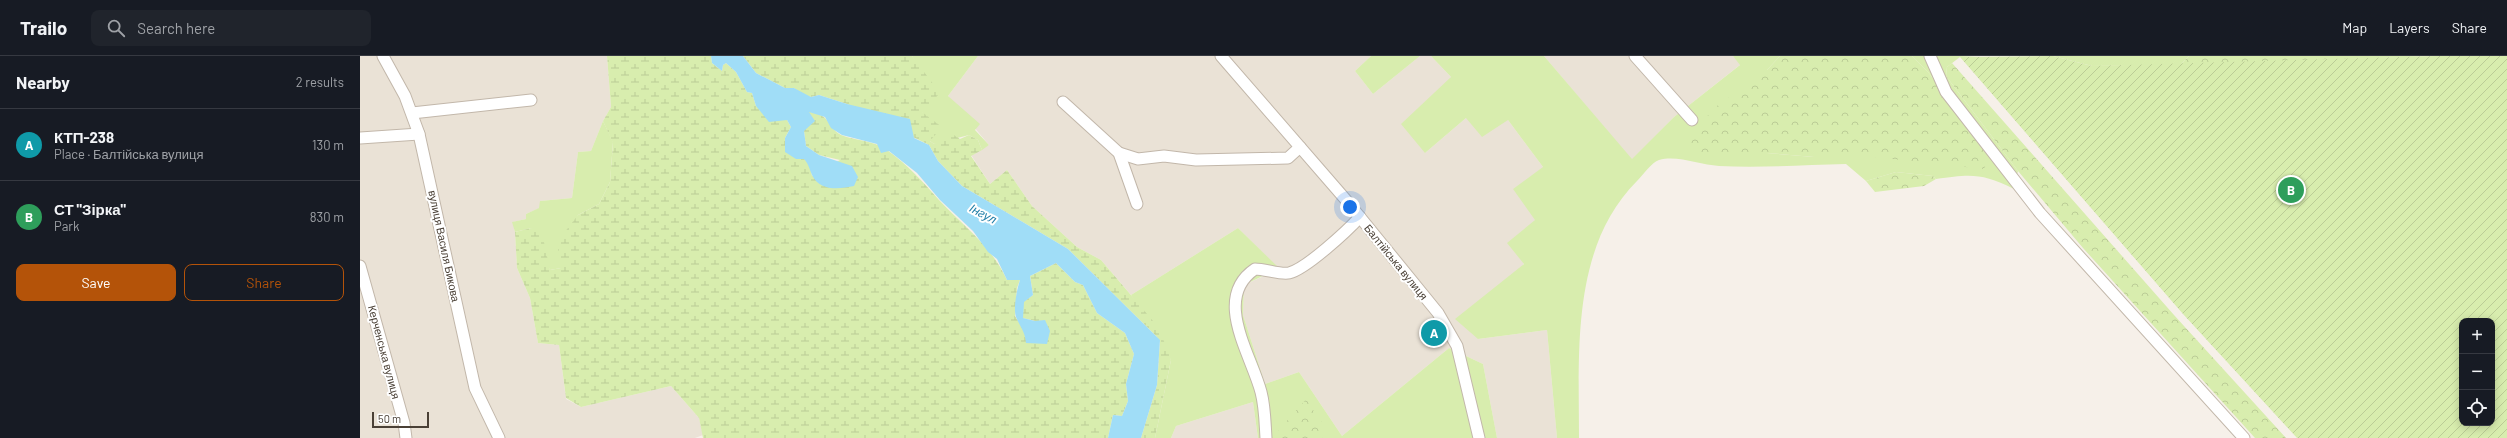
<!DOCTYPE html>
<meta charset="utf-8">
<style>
:root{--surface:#171b24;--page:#20242c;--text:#f1f3f6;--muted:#9ea1a6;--line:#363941;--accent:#b45309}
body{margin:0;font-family:Barlow,sans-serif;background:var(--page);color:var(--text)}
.controls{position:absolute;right:12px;bottom:12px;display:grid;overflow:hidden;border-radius:8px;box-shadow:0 2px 10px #0003}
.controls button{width:36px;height:36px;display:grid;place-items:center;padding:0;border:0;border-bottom:1px solid var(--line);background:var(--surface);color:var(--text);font:20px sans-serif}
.scale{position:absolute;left:12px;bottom:10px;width:57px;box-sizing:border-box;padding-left:4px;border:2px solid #4a4036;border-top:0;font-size:11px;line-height:14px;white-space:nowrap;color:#4a4036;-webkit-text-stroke:3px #fff;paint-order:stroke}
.you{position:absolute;left:990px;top:151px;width:14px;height:14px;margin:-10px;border:3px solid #fff;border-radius:50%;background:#1a73e8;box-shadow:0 0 0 6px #1a73e833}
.badge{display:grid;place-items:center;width:26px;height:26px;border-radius:50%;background:var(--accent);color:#fff;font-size:13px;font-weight:700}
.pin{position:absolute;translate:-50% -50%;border:2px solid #fff;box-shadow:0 1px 4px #0006}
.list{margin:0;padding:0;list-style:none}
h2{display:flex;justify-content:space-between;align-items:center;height:52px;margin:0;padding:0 16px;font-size:17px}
h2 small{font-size:13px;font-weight:400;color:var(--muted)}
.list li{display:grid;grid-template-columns:26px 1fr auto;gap:12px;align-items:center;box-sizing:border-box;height:72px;padding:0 16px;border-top:1px solid var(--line)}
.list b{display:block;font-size:15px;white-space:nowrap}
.list p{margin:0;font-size:13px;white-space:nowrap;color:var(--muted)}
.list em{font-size:13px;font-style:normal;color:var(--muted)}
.actions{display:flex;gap:8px;padding:12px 16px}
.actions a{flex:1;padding:9px 0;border:1px solid var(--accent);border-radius:8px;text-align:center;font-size:14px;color:var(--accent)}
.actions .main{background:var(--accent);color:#fff}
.icon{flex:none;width:22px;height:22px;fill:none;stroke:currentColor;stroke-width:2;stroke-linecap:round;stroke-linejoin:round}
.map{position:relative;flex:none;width:2147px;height:382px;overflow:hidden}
header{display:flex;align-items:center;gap:24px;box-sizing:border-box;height:56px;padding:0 20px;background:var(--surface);border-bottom:1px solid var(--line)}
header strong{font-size:19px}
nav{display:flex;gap:22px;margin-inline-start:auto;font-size:14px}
.search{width:280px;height:36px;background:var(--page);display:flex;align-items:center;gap:10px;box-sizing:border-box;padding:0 14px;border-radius:8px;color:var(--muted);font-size:15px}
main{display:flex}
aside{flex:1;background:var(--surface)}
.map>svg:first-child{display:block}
</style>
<header>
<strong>Trailo</strong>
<div class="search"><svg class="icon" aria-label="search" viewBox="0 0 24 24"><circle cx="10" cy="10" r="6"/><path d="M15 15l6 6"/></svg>Search here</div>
<nav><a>Map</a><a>Layers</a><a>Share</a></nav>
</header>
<main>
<aside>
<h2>Nearby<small>2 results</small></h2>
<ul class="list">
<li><span class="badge" style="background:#0f9aa8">A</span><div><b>КТП-238</b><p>Place · Балтійська вулиця</p></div><em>130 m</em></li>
<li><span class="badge" style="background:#2e9e5b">B</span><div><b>СТ &quot;Зірка&quot;</b><p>Park</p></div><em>830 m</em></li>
</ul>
<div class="actions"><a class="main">Save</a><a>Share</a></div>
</aside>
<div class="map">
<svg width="2147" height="382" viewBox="0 0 2147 382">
<defs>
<pattern id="forest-crowns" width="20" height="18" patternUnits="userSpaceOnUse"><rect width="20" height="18" fill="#d8edae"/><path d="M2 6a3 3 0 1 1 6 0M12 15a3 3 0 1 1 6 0" fill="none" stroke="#bbcc96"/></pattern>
<pattern id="wetland-marsh" width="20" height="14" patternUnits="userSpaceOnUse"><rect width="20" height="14" fill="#d8edae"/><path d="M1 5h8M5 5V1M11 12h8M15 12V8" fill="none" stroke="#bbcc96"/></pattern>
<pattern id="garden-furrows" width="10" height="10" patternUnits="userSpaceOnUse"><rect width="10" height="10" fill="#d8edae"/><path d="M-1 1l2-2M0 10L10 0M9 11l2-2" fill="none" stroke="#bbcc96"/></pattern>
</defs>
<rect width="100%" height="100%" fill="#f6f0e9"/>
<g fill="#eae2d6">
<polygon points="0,0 247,0 251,51 243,65 231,95 218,96 212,142 180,145 180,152 166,158 166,163 153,166 155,176 157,212 170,242 178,287 199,289 206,343 221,351 311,330 339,362 343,379 335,382 0,382"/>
<polygon points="618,0 1011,0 995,15 1013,38 1060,0 1071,0 1091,21 1065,97 1106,62 1148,64 1183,111 1175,164 1164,207 1118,283 1187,274 1197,382 1137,382 1123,308 1089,292 982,380 939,316 905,328 883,259 884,229 919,213 878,172 771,239 741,204 717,191 672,150 647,114 630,128 611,99 629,89 588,40"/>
<polygon points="1184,0 1373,0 1381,8 1314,61 1272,104"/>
<polygon points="893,346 898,382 811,382 816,370"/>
</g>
<g fill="#d8edae">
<polygon points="552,0 618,0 588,40 620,68 615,74 629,89 622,94 618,84 609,79 574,88 570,85 562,56 560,13"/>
<polygon points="1011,0 1060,0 1013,38 995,15"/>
<path d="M1071 0H1184L1272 103 1314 61 1380 9 1373 0H1420L1407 14V97L1454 101 1631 98 1568 16 1552 0H1620L1600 1 1587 11 1586 20 1658 115 1654 133C1622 117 1611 118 1576 123L1573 120 1536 116 1506 125 1486 108C1443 109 1401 112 1359 110 1340 109 1318 99 1299 104 1292 106 1283 119 1277 125 1211 191 1219 295 1219 382H1197L1187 274 1118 283 1095 263 1164 208 1147 187 1175 164 1153 133 1183 111 1148 64 1122 81 1106 62 1065 97 1041 68 1091 21Z"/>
<polygon points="1693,0 1829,0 1820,9 1732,10"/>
<polygon points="243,65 253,86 250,126 239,148 218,159 201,212 190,214 171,172 155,176 152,166 166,163 166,158 179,152 180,145 212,142 218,96 231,95"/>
<polygon points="878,172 919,212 884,229 883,259 905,328 939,316 982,380 1089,292 1123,308 1137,382 898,382 893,346 816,370 811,382 795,382 811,304 771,239"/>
</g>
<g fill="url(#forest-crowns)">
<polygon points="1420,0 1552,0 1568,16 1631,98 1624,113 1514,101 1454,101 1407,97 1334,97 1323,85 1357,50 1407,14"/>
<polygon points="1829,0 2075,0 1820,9"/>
<polygon points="1592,7 1814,259 1926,382 1895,382 1723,192 1658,115 1586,20 1587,11"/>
<polygon points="1536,116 1573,120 1576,123 1564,130 1515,136 1506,125"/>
<polygon points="948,341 956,361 967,370 962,382 912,382"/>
</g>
<g fill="url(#wetland-marsh)">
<path d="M247 0H351L352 7 362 15 363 9 366 7 376 16 387 36 392 37 396 50 427 64 431 71 425 82 450 109 452 120 480 104 459 99 446 90 444 75 448 55C453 57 461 58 465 62 471 68 473 75 481 79 496 85 513 84 527 94 547 108 563 126 579 144 604 171 631 189 647 224H660L657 232 655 260 665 276 675 265 663 262V246L673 239 670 220 696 207 715 226 723 229 737 257 765 277 774 298 766 328 768 345 762 360 753 359 748 382H343L339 362 311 330 221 351 206 342 199 289 178 287 170 242 157 212 155 176 171 172 182 177 190 214 201 212 197 186 218 159 239 148 250 126 253 87 243 65 251 51Z"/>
<polygon points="383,0 552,0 580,37 562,56 582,71 570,85 574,88 591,77 600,83 609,79 618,84 622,94 611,100 630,128 647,114 672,150 717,191 741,204 799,272 811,304 795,382 781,382 797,329 800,284 708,193 602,130 578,105 569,89 487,48 459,39 451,41 443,39 434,32 425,32 396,17"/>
</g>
<path fill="url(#garden-furrows)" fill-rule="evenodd" d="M1693 0 1732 10 2075 0H2147V382H1937L1823 258 1600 1ZM2102 265H2132V367H2102Z"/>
<path fill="#a0ddf7" d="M351 0H383L396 17 425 32H434L451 41 459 39 487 48 550 63 554 82 569 89 578 105 602 130 708 193 800 284 797 329 781 382H748L753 359 762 360 768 345 766 328 774 298 765 277 737 257 723 229 715 226 696 207 670 220 673 239 664 246 663 262 675 265 685 264 690 275 687 288 666 287C665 275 660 271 656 261 653 252 657 233 660 224H647L637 203 628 196 613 175 580 144 557 117 529 95 521 97 517 88 482 79 471 72 465 61 449 56 455 65 444 75 446 90 459 99 492 110 498 121 494 130C480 133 460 136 452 119 449 112 449 109 444 103H436L425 96V82L431 71 427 64 409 66 396 50 392 37 387 36 376 16 366 7 363 9 362 15 352 7Z"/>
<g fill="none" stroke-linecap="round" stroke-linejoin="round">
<g stroke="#c2b7aa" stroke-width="13">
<g id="minor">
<polyline points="23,0 45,40 59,78 115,332 139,382"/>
<polyline points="861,0 986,144 1078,257 1097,290 1119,382"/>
<polyline points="1275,0 1332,64"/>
<polyline points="1570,0 1586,36 1680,157 1884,382"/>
<polyline points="703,46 759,97 777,148"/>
<polyline points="52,57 171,44"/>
<polyline points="0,82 59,78"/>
<polyline points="759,97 778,103 804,100 836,104 928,102 940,91"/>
<polyline points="0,210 44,367 46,382"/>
<path d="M906 382C905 367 905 351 901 336 891 298 852 242 895 213 905 213 921 219 929 217 946 213 987 175 1000 161"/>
</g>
</g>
<use href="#minor" stroke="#fff" stroke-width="11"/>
</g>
<g text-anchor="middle" stroke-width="4" stroke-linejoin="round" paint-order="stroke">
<g font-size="11" fill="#4a4036" stroke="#fff">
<text transform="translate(84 190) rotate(78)" y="4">вулиця Василя Бикова</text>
<text transform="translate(1036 206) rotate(51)" y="4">Балтійська вулиця</text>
<text transform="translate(24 296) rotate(75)" y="4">Керченська вулиця</text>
</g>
<g font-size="12" font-style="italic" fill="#217ea7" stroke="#fff">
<text transform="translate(623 158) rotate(28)" y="4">Інгул</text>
</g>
</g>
</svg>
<div class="controls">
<button>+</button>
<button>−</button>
<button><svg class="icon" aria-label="locate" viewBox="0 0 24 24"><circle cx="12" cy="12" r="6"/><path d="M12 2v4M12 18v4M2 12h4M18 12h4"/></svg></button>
</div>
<div class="scale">50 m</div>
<div class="you"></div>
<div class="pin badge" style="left:1074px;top:277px;background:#0f9aa8">A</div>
<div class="pin badge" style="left:1931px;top:134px;background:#2e9e5b">B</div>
</div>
</main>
